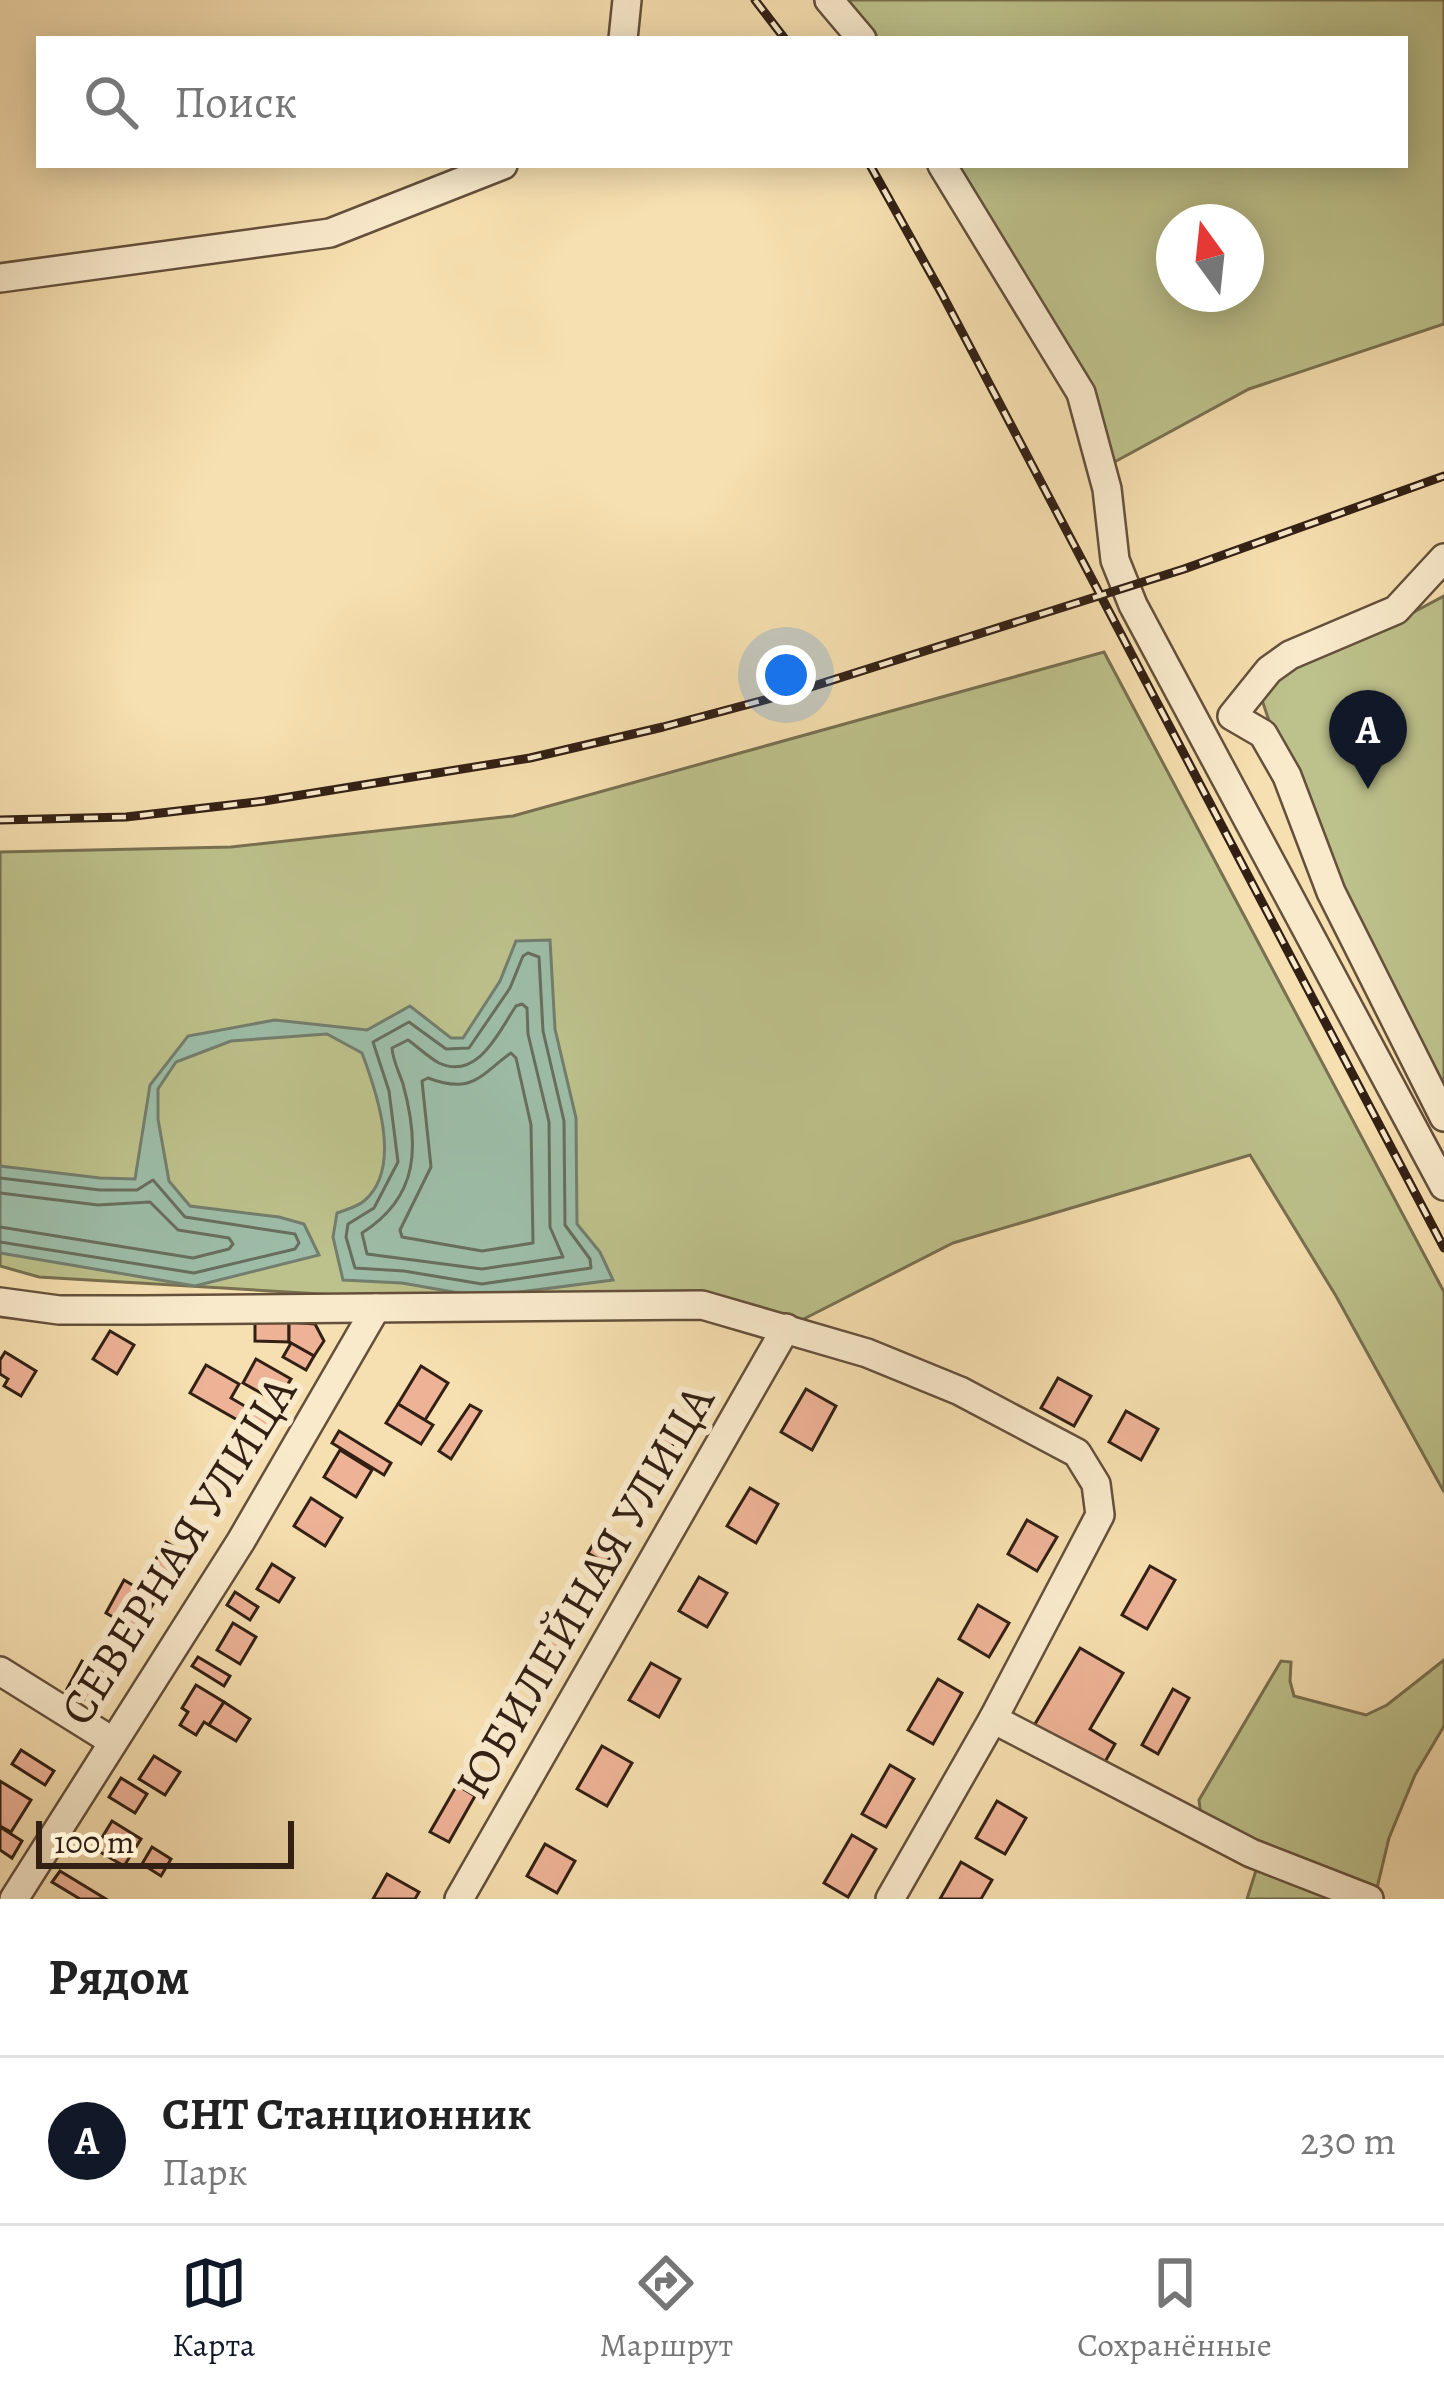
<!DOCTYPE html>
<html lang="ru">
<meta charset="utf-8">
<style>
:root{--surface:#fff;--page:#f6f6f6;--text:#222;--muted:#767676;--line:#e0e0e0;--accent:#111827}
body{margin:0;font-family:Alegreya,serif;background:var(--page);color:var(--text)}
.compass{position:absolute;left:1156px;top:204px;width:108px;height:108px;border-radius:50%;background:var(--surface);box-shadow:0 6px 30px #0003;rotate:345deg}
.scale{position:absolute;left:36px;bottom:30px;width:258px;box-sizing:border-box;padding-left:12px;border:6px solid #332014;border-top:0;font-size:33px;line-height:42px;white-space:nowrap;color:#332014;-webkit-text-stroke:9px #f9eacc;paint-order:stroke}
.you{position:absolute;left:786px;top:675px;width:42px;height:42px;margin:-30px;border:9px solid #fff;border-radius:50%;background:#1a73e8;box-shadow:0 0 0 18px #1a73e833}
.badge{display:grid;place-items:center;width:78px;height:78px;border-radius:50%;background:var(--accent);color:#fff;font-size:39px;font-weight:700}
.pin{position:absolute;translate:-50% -99px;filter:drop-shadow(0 3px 6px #0008)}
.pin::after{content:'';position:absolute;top:63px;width:42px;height:36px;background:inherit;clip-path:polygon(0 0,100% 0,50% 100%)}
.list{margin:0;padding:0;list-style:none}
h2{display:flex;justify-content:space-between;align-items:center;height:156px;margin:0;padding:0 48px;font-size:51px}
h2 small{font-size:39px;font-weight:400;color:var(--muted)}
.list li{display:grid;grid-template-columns:78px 1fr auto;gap:36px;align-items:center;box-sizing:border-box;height:168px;padding:0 48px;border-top:3px solid var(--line)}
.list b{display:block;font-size:45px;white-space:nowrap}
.list p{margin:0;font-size:39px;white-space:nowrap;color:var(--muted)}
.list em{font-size:39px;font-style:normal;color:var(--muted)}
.icon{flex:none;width:66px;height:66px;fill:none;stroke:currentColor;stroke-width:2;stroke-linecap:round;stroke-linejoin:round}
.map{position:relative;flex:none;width:1444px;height:1899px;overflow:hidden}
.search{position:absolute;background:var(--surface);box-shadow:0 6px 30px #0003;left:36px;right:36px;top:36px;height:132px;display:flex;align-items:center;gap:30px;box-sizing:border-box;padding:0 42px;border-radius:0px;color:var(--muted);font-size:45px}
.sheet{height:324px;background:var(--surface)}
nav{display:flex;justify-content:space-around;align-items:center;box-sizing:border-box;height:168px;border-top:3px solid var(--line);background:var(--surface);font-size:33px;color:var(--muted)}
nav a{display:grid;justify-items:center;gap:6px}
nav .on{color:var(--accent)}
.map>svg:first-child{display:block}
</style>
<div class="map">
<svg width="1444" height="1899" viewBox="0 0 1444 1899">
<rect width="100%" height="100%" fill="#f6dfb0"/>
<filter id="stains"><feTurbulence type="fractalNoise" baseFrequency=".00167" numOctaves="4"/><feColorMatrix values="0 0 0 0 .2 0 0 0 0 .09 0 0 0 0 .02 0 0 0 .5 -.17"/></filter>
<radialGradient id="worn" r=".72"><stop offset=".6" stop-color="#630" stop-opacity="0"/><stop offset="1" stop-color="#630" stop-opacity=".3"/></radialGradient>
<g fill="#bdc18b" stroke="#787050" stroke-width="3" fill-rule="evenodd">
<path d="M845 0H1444V324L1249 389 1107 466 955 165H1405V39H876ZM1174 222H1246V294H1174Z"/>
<polygon points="1444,596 1444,1132 1382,1016 1323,881 1261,697 1275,674 1395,622"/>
<polygon points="1104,652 1444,1292 1444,1492 1336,1296 1250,1155 953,1243 786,1328 702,1305 370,1297 39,1277 0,1266 0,852 231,847 513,816"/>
<polygon points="1444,1660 1444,1726 1415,1775 1389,1838 1377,1888 1382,1899 1247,1899 1258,1864 1201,1817 1199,1800 1281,1661 1291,1662 1290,1681 1294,1696 1366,1715 1387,1705"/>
</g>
<path fill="#9dbda8" stroke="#737e6d" stroke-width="3" d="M550 940 555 1029 576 1118 577 1224 600 1252 613 1280 482 1297 402 1283 343 1280 333 1237 337 1213C345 1210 357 1207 364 1201 403 1168 377 1093 362 1053L327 1034 231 1041 176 1062 158 1089V1119L169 1181 190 1206 279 1217 304 1224 319 1255 195 1286 0 1253V1166L100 1178 135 1179 150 1085 188 1036 275 1020 367 1030 410 1006 451 1038H463L500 981 516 941Z"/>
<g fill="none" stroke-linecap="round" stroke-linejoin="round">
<g stroke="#686e5e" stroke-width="3">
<polygon points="528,953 539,957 543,1031 564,1121 565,1225 590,1259 591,1268 482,1284 404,1271 355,1268 346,1237 348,1224 374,1208 398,1162 389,1091 373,1042 409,1022 446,1049 469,1048 510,988 523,956"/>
<path d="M522 1004 527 1008 528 1034 549 1122 550 1227 563 1257 482 1269 367 1254 362 1233C419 1197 420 1146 403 1084 399 1072 393 1061 392 1048L408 1040C418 1047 428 1057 439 1063 478 1081 499 1031 516 1006Z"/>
<path d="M511 1053 516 1058 531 1125 533 1243 482 1251 402 1237 400 1230 431 1167 422 1081 428 1078C473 1095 480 1075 511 1053Z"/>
<polyline points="0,1178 100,1190 137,1190 153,1180 185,1217 295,1234 299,1243 295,1249 194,1273 0,1242"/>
<polyline points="0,1193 98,1205 150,1202 178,1230 229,1238 233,1244 229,1249 193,1258 0,1227"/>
</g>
</g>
<g fill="#eeb397" stroke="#332014" stroke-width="3">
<polygon points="255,1321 289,1322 289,1342 255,1341"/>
<polygon points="289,1322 315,1324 324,1341 314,1356 289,1342"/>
<polygon points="110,1331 134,1345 117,1374 93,1359"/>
<polygon points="291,1343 314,1356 306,1370 283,1357"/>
<polygon points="5,1352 36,1371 21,1396 4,1386 8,1379 0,1374 0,1360"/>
<polygon points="256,1359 291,1379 277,1402 243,1383"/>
<polygon points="206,1365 239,1384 231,1398 272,1422 264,1435 190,1393"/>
<polygon points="421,1366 448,1383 425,1420 398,1404"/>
<polygon points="1058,1378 1091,1396 1074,1426 1041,1408"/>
<polygon points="806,1389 836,1406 812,1450 781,1432"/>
<polygon points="398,1404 433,1425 421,1444 386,1423"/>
<polygon points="470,1405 481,1411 451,1459 439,1451"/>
<polygon points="1126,1411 1158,1429 1141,1460 1109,1442"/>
<polygon points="339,1431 391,1463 384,1475 332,1443"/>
<polygon points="657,1431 675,1441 660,1468 642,1457"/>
<polygon points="340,1450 372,1470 356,1497 324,1477"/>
<polygon points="750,1488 778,1504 756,1543 727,1526"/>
<polygon points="311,1498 342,1518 325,1546 294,1526"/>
<polygon points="1027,1520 1057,1537 1037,1571 1008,1554"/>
<polygon points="604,1526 622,1537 606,1564 588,1553"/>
<polygon points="166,1542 186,1554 169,1583 149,1571"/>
<polygon points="272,1564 294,1578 279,1602 257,1589"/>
<polygon points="1150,1566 1175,1580 1147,1629 1122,1615"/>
<polygon points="699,1577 727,1593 707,1627 679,1611"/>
<polygon points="124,1580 156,1599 137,1631 106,1613"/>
<polygon points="235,1592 258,1607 250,1620 227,1605"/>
<polygon points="978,1605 1009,1623 989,1657 959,1639"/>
<polygon points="552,1613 575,1626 556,1658 534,1645"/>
<polygon points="233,1623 256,1637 240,1664 217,1650"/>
<polygon points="1080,1648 1123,1673 1090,1729 1115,1744 1101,1769 1032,1729"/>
<polygon points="198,1657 230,1676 224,1686 192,1666"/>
<polygon points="82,1661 109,1677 93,1704 67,1689"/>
<polygon points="651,1663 680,1679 659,1717 629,1700"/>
<polygon points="938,1679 962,1693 933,1744 908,1730"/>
<polygon points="196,1685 224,1702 209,1725 204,1722 196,1735 180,1725 188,1712 182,1708"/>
<polygon points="1173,1689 1189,1698 1158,1754 1142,1745"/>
<polygon points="224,1702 250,1719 236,1741 209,1725"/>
<polygon points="502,1702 523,1715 506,1746 484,1734"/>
<polygon points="602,1746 632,1763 607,1806 577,1789"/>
<polygon points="21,1750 54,1771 45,1785 12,1764"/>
<polygon points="154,1756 180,1772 165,1795 139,1779"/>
<polygon points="890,1765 914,1779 886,1827 862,1814"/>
<polygon points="121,1778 147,1794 135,1813 109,1797"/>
<polygon points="0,1781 31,1800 11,1832 0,1826"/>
<polygon points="457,1785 475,1796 449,1842 430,1832"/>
<polygon points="997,1801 1026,1818 1005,1854 976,1838"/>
<polygon points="112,1821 141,1839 124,1866 95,1849"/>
<polygon points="0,1827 22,1841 12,1858 0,1850"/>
<polygon points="852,1835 876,1849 848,1897 824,1883"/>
<polygon points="545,1844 575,1861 557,1893 527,1876"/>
<polygon points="152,1847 171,1859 161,1876 142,1864"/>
<polygon points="961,1862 992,1880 981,1899 940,1899"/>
<polygon points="60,1871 106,1899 80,1899 52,1882"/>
<polygon points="387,1874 419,1892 415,1899 373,1899"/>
</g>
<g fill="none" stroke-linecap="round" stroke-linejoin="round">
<g stroke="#64503b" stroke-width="32">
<g id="minor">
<polyline points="829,0 862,39"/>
<polyline points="623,39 627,0"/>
<polyline points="942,165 1081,393 1107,489 1115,560 1133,605 1444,1186"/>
<polyline points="0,278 330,233 503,165"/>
<polyline points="1444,558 1396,610 1290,655 1269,670 1232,716 1263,734 1287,776 1331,892 1444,1117"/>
<polyline points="0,1302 59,1310 143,1310 702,1305 867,1353 960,1391 1077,1453 1096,1484 1100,1515 993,1719 890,1899"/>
<polyline points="0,1671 112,1741"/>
<polyline points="993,1719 1251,1853 1369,1899"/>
<polyline points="14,1899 241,1541 376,1308"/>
<polyline points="459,1899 786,1328"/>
</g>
</g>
<use href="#minor" stroke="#f9eacc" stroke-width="27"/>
<g stroke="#332014" stroke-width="9">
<g id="rail">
<polyline points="755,0 785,39"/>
<polyline points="870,165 942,294 1444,1248"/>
<polyline points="0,820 126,817 264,801 530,758 663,727 798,691 1184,569 1444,476"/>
</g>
</g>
<use href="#rail" stroke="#f9eacc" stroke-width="4.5" stroke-dasharray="14" stroke-linecap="butt"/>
</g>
<g text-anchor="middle" stroke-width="12" stroke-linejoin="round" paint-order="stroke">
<g font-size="48" fill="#332014" stroke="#f9eacc">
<text transform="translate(177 1550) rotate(-58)" y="17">СЕВЕРНАЯ УЛИЦА</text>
<text transform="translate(584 1591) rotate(-60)" y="17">ЮБИЛЕЙНАЯ УЛИЦА</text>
</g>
</g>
<rect width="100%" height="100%" filter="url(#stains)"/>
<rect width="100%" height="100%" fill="url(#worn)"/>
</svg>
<svg class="compass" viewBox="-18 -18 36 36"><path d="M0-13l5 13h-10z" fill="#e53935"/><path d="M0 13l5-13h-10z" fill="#767676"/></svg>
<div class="scale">100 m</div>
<div class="you"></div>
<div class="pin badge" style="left:1368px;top:789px">A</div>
<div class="search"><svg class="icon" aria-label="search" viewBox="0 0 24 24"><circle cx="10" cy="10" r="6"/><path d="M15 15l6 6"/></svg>Поиск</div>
</div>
<section class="sheet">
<h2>Рядом<small></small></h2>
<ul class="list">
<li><span class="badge">A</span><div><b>СНТ Станционник</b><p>Парк</p></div><em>230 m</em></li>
</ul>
</section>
<nav>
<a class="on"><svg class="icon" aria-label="map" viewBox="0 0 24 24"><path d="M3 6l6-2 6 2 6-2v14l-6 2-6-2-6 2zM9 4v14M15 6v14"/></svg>Карта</a>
<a><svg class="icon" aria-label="directions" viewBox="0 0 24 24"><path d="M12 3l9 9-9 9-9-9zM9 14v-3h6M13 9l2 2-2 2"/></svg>Маршрут</a>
<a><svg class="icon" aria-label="saved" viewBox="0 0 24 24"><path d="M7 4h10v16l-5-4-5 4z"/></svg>Сохранённые</a>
</nav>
